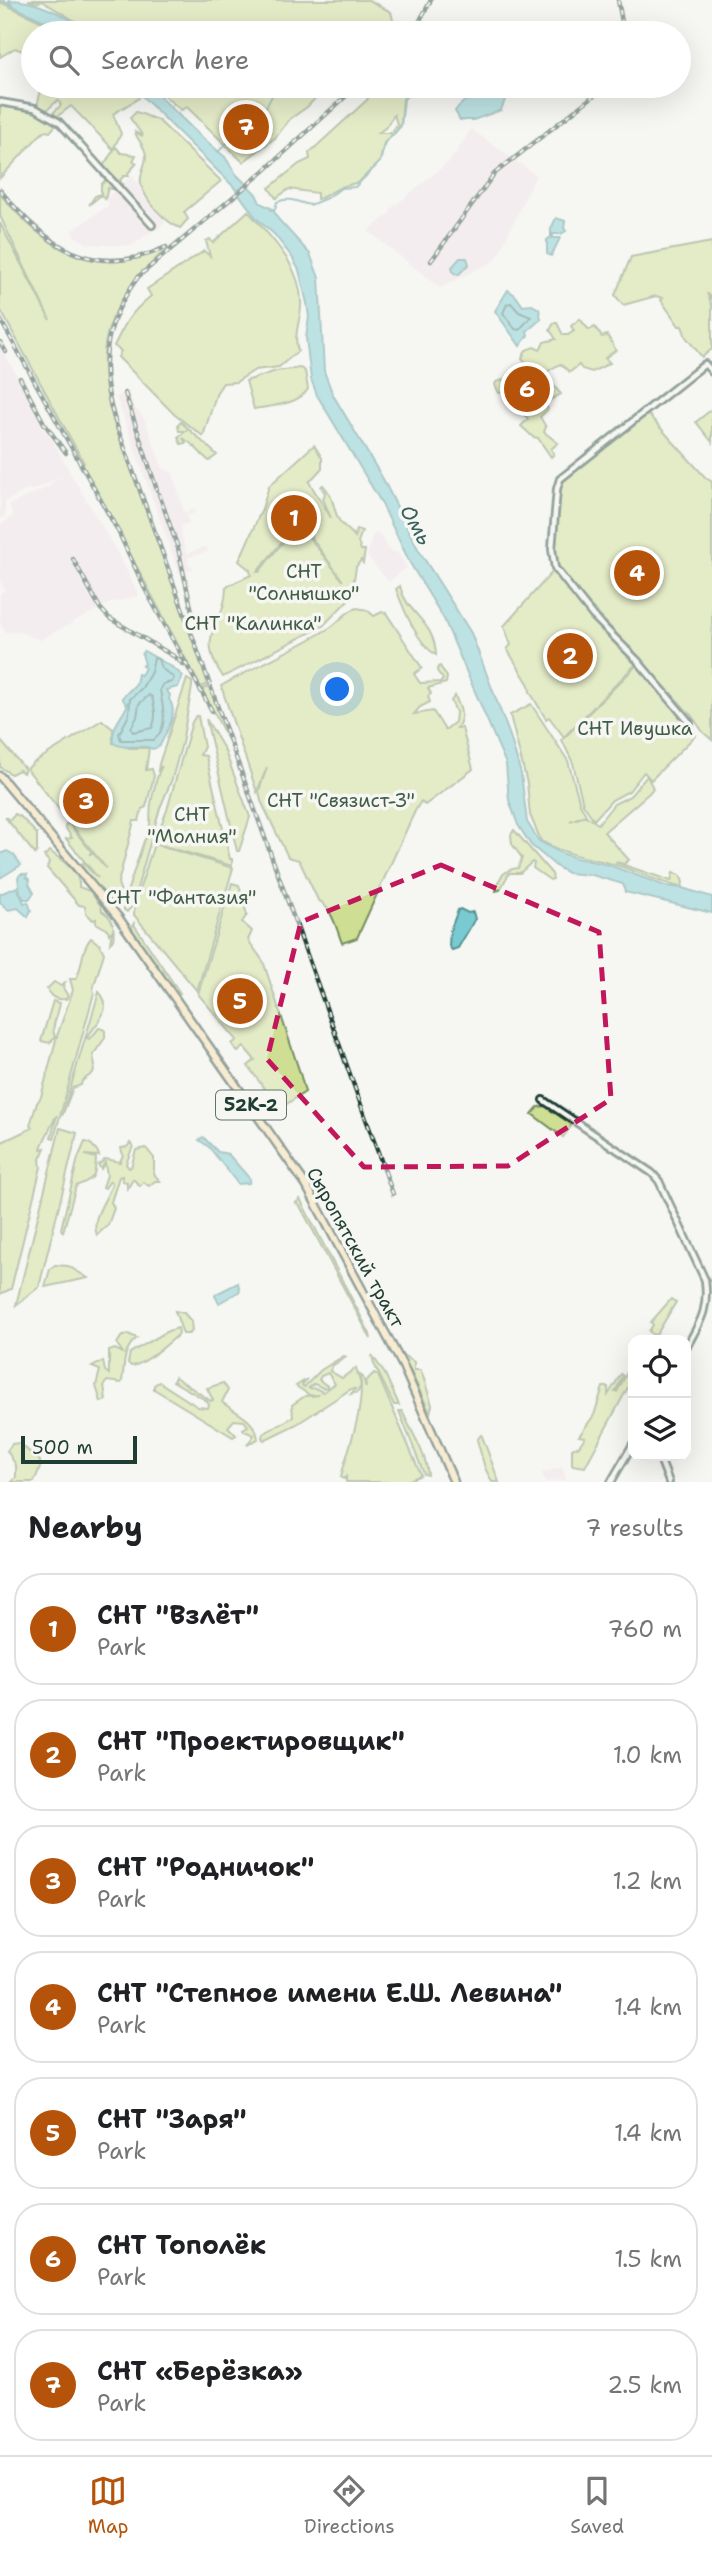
<!DOCTYPE html>
<meta charset="utf-8">
<style>
:root{--surface:#fff;--page:#f2f2f2;--text:#202124;--muted:#757577;--line:#e0e0e0;--accent:#b45309}
body{margin:0;font-family:"Shantell Sans",sans-serif;background:var(--page);color:var(--text)}
.controls{position:absolute;right:21px;bottom:21px;display:grid;overflow:hidden;border-radius:14px;box-shadow:0 7px 28px #0002}
.controls button{width:63px;height:63px;display:grid;place-items:center;padding:0;border:0;border-bottom:2px solid var(--line);background:var(--surface);color:var(--text);font:35px sans-serif}
.scale{position:absolute;left:21px;bottom:18px;width:116px;box-sizing:border-box;padding-left:7px;border:4px solid #1f3d34;border-top:0;font-size:19px;line-height:24px;white-space:nowrap;color:#1f3d34;-webkit-text-stroke:5px #f6f6f2;paint-order:stroke}
.you{position:absolute;left:338px;top:690px;width:24px;height:24px;margin:-18px;border:5px solid #fff;border-radius:50%;background:#1a73e8;box-shadow:0 0 0 10px #1a73e833}
.badge{display:grid;place-items:center;width:46px;height:46px;border-radius:50%;background:var(--accent);color:#fff;font-size:23px;font-weight:700}
.pin{position:absolute;translate:-50% -50%;border:4px solid #fff;box-shadow:0 2px 7px #0006}
.list{margin:0;padding:0;list-style:none}
h2{display:flex;justify-content:space-between;align-items:center;height:91px;margin:0;padding:0 28px;font-size:30px}
h2 small{font-size:23px;font-weight:400;color:var(--muted)}
.list li{display:grid;grid-template-columns:46px 1fr auto;gap:21px;align-items:center;box-sizing:border-box;height:112px;margin:0 14px 14px;padding:0 14px;border:2px solid var(--line);border-radius:28px}
.list b{display:block;font-size:26px;white-space:nowrap}
.list p{margin:0;font-size:23px;white-space:nowrap;color:var(--muted)}
.list em{font-size:23px;font-style:normal;color:var(--muted)}
.icon{flex:none;width:38px;height:38px;fill:none;stroke:currentColor;stroke-width:2;stroke-linecap:round;stroke-linejoin:round}
.map{position:relative;flex:none;width:712px;height:1482px;overflow:hidden}
.search{position:absolute;background:var(--surface);box-shadow:0 7px 28px #0002;left:21px;right:21px;top:21px;height:77px;display:flex;align-items:center;gap:18px;box-sizing:border-box;padding:0 24px;border-radius:38px;color:var(--muted);font-size:26px}
.sheet{height:973px;background:var(--surface)}
nav{display:flex;justify-content:space-around;align-items:center;box-sizing:border-box;height:98px;border-top:2px solid var(--line);background:var(--surface);font-size:19px;color:var(--muted)}
nav a{display:grid;justify-items:center;gap:4px}
nav .on{color:var(--accent)}
.map>svg:first-child{display:block}
</style>
<div class="map">
<svg width="712" height="1482" viewBox="0 0 712 1482">
<rect width="100%" height="100%" fill="#f6f6f2"/>
<filter id="ink" filterUnits="userSpaceOnUse"><feTurbulence type="fractalNoise" baseFrequency=".0143" numOctaves="2"/><feDisplacementMap in="SourceGraphic" scale="14" xChannelSelector="R" yChannelSelector="G"/><feConvolveMatrix kernelMatrix="1 2 1 2 8 2 1 2 1" color-interpolation-filters="sRGB"/></filter>
<g filter="url(#ink)">
<g fill="#f2e3ea">
<polygon points="471,129 536,175 496,260 440,288 368,231 390,213 392,208 451,160"/>
<polygon points="132,175 145,193 143,196 165,222 158,229 154,226 155,220 122,185"/>
<polygon points="115,190 153,231 131,246 87,244 75,236 71,231 109,205 106,199"/>
<polygon points="0,345 70,472 68,474 71,474 120,557 139,596 110,603 40,640 19,632 5,632 0,623 0,594 5,590 0,581 0,525 13,516 9,505 50,486 52,482 63,475 33,490 28,489 5,502 5,516 0,519"/>
<polygon points="128,391 133,405 145,420 162,467 173,473 184,512 195,509 196,512 187,516 189,523 181,526 181,533 187,554 206,546 208,552 188,557 189,566 192,566 193,569 179,573 172,553 116,397"/>
<polygon points="378,532 391,551 397,552 407,567 389,582 367,556 372,536"/>
<polygon points="563,1467 566,1480 545,1482 542,1473"/>
</g>
<g fill="#cede92" stroke="#768e63" stroke-width="2" fill-rule="evenodd">
<polygon points="28,0 369,0 391,12 393,20 380,33 95,33 42,1 36,3"/>
<polygon points="0,2 66,33 33,33 33,55 15,48 0,57"/>
<polygon points="46,86 129,86 139,98 113,114 121,134 113,149 71,106 55,118 54,112 61,105 58,100 47,110 37,106 41,90"/>
<polygon points="153,86 327,86 307,107 290,119 275,138 243,162 187,107 181,110"/>
<polygon points="372,86 377,90 379,86 415,86 403,99 401,123 395,133 393,131 397,124 394,115 385,128 378,133 391,133 392,135 384,143 380,161 359,182 341,187 321,198 317,199 317,193 289,189 276,198 269,188 299,164 310,159 309,153 368,99 364,93"/>
<path d="M0 103C22 107 38 110 57 124L50 132 45 131 39 136 0 178Z"/>
<path d="M136 112C144 114 150 118 158 120L221 181 184 212 188 219 180 228C165 222 145 201 141 184 139 174 146 165 146 156 146 147 137 140 135 132L143 136 130 118Z"/>
<polygon points="116,147 121,153 136,155 133,161 137,163 128,173 129,176 124,176 120,180 123,186 103,166"/>
<polygon points="108,177 136,207 134,209 116,190 108,188 105,199 101,195 89,205 95,196 101,194 101,185"/>
<path d="M0 194C47 250 92 280 166 249 109 303 89 345 114 423L209 684 201 687C160 613 123 538 82 465L84 463 0 309V223L50 320 0 216Z"/>
<path d="M248 211C272 239 303 267 301 307 300 321 293 337 298 351L279 367 255 370 236 382 223 383 217 392 203 436 175 415 118 357 121 351 114 346C125 323 131 312 151 296L147 289 204 251 210 256 206 241 210 239 213 243Z"/>
<polygon points="712,242 712,299 707,293 712,305 712,349 702,357 686,337 682,326 679,326 661,300 663,298 656,296 623,305 615,295 631,257"/>
<polygon points="580,319 589,330 595,327 602,337 607,335 616,350 605,358 610,363 592,372 582,369 579,365 570,372 560,364 543,374 561,394 545,403 548,409 540,417 546,427 544,432 558,443 551,449 554,454 551,457 538,438 533,437 521,426 528,419 506,392 499,393 495,385 496,382 519,375 530,367 522,358 526,350 534,347 540,350 544,342 556,339 550,330 554,323 557,323 563,335 568,335 574,331 571,326"/>
<path d="M300 368 305 371 308 389C299 405 270 406 254 409L246 381 276 371Z"/>
<polygon points="712,409 712,442 696,422"/>
<polygon points="647,413 705,477 712,482 712,740 703,732 692,716 568,581 558,565 555,554 561,484 568,475"/>
<path d="M181 422 217 455 209 461C197 451 198 447 183 438L186 443 181 444 178 437 186 431H179L178 425Z"/>
<path d="M314 445 322 458V468L309 482 331 518 323 499 325 493 321 487 323 485C335 498 332 507 339 520 343 527 350 530 355 537L356 529 362 531 358 542 361 550H365L363 563 361 560 356 567 352 591 354 594 323 626 223 677C193 632 226 627 226 587L251 575 250 570 239 561 262 509 269 486ZM300 526H303L343 581 301 527 283 542 259 572H257L281 543Z"/>
<polygon points="554,570 579,603 637,663 564,737 549,717 546,719 530,692 529,685 507,649 511,645 504,626"/>
<path d="M400 586C406 614 435 621 436 655 417 643 404 610 396 589Z"/>
<path d="M357 608 367 610 374 616 382 612 386 613 422 668 414 674 420 683 441 682 443 679 437 671 438 667 440 666 447 677 446 683 428 688 431 694 428 696 430 702 420 707 414 714 433 711 445 730 455 722 456 712 451 701 455 696C460 708 465 716 457 728H462L473 769 425 805 421 801 415 811 357 938 342 943C337 930 331 906 318 900L299 860 288 857 261 801 259 791 267 767 257 792 221 686C257 665 296 649 331 627 340 621 347 610 357 608Z"/>
<polygon points="638,664 696,735 651,780 644,772 629,791 612,800 594,820 583,804 573,763 562,740"/>
<path d="M187 679 192 682V687L182 743 172 779 160 808 132 906 127 912 124 910V901L144 841C153 830 149 816 151 804 153 793 156 776 162 766L158 770 159 764Z"/>
<polygon points="210,686 232,748 202,689"/>
<path d="M531 704 568 761 580 804 586 815 570 821 586 816 598 824 614 804 630 796 647 776 653 788 649 793 604 832 629 860 624 864 615 862 671 881 673 873 680 875 683 882 682 887C656 883 634 869 609 863 585 857 564 854 541 841L530 815 527 783 510 715Z"/>
<polygon points="196,716 198,716 204,747 200,755 206,756 230,859 232,859 232,866 154,843 167,810 192,722"/>
<polygon points="206,719 224,749 250,817 239,851 237,851"/>
<polygon points="102,720 113,729 113,743 130,748 149,748 146,770 152,769 154,776 146,807 142,809 139,821 134,821 118,883 121,892 113,906 79,864 83,863 98,878 66,839 72,838 65,827 66,824 70,825 91,851 90,854 93,853 106,868 27,769 33,763"/>
<polygon points="0,740 25,769 23,773 19,770 11,774 0,767"/>
<polygon points="15,814 21,817 37,834 37,851 35,854 5,817 10,820"/>
<path d="M514 830 552 874 553 879 550 880 533 868 534 863 532 862 520 873H509L500 890 496 891C498 878 505 869 518 868L522 858 512 844 511 835Z"/>
<polygon points="154,844 233,868 197,991 134,915 135,903"/>
<path d="M50 851C61 860 81 872 79 887L90 891 101 906 102 911C113 917 115 929 113 940L110 943 112 931 109 934 108 930 96 923V919L93 920 86 913 85 906 79 905 47 868 49 862 44 856Z"/>
<polygon points="232,883 239,885 247,915 242,922 252,931 248,940 263,961 300,1073 305,1092 279,1109 248,1066 255,1060 244,1047 238,1052 232,1044 237,1040 198,994"/>
<polygon points="134,923 135,926 180,993 176,995 130,931"/>
<path d="M91 938 100 945 104 953 93 989 94 993 54 1138 51 1137 57 1115C55 1118 41 1146 41 1149L45 1148 40 1159 41 1167 11 1289 0 1294V1143L32 1128 30 1125 37 1103 41 1097 57 1036 73 990 70 979H76C83 966 81 949 91 938Z"/>
<path d="M54 982 61 986 65 983 63 988 68 996 66 999C56 1000 51 998 47 989Z"/>
<path d="M99 992C115 1009 95 1024 87 1038L90 1039 99 1028 105 1030V1038L93 1055 95 1066 93 1073 82 1081 81 1085 73 1088 62 1116Z"/>
<path d="M53 1001 60 1003C59 1014 50 1026 55 1037L50 1043 41 1041Z"/>
<polygon points="547,1106 573,1124 563,1137 532,1114 538,1107"/>
<polygon points="60,1128 77,1133 39,1287 16,1305"/>
<path d="M85 1142C90 1142 98 1150 99 1156L85 1155 96 1158C95 1180 94 1178 76 1186L63 1232 61 1229 78 1158Z"/>
<path d="M130 1143 133 1146 126 1164 129 1168 131 1167 136 1150 146 1148 154 1158V1174L160 1181H155L149 1186 143 1182 140 1186 133 1179 127 1190V1182L122 1181V1176L119 1177 111 1202 114 1208 108 1225 97 1235C90 1218 107 1200 112 1184L110 1181 105 1188 103 1187 107 1175 105 1163 101 1169 98 1165 106 1159 120 1162 123 1155 121 1148 127 1147Z"/>
<polygon points="300,1199 370,1334 371,1339 300,1206 296,1203"/>
<polygon points="55,1265 68,1266 88,1278 45,1287 50,1269"/>
<polygon points="671,1299 676,1302 657,1334 653,1335 649,1331 653,1325 651,1322"/>
<polygon points="175,1311 184,1313 191,1321 192,1331 189,1334 183,1334"/>
<path d="M178 1328 179 1334C169 1343 143 1366 131 1366L128 1363 130 1353 168 1331Z"/>
<path d="M128 1334 137 1338C122 1350 125 1364 122 1381L121 1383 107 1381 104 1385 106 1400 101 1402 96 1386 100 1370 92 1367 103 1361 105 1371 109 1374V1351L115 1349 123 1353 117 1344 121 1337Z"/>
<polygon points="372,1355 385,1374 399,1405 394,1405 374,1364"/>
<polygon points="403,1355 414,1362 414,1370 420,1370 422,1373 432,1405 430,1413"/>
<path d="M344 1356 346 1357 332 1366 330 1371 342 1378 356 1368 361 1385 358 1392 351 1394 355 1389H351L297 1424 264 1440 262 1438 263 1434 293 1417 292 1405 305 1396 319 1395 311 1396 296 1386 307 1379 302 1385 304 1387 321 1370ZM328 1373 335 1384 323 1392 317 1389 309 1388 314 1384 323 1388 329 1387 319 1380 321 1376Z"/>
<polygon points="633,1361 633,1378 585,1467 572,1465 572,1449 579,1446 585,1437 579,1436 594,1415 603,1387 608,1387 608,1395 621,1374 623,1376 615,1392 617,1392"/>
<path d="M374 1373 378 1375 421 1475 405 1482H346V1477L344 1479 341 1477C349 1444 365 1410 360 1375L363 1377 366 1388 365 1382Z"/>
<path d="M175 1377 211 1401 213 1400 207 1388 223 1383 228 1390 222 1402C235 1413 256 1419 258 1439L247 1445 254 1435 244 1431 243 1429 248 1426 244 1421 234 1420 228 1427 236 1435 233 1437 154 1389V1385L159 1382 198 1407 208 1408 209 1405 207 1401 173 1381Z"/>
<path d="M399 1411H402C411 1431 426 1453 428 1475L424 1474Z"/>
<polygon points="481,1435 482,1436 499,1482 492,1482 485,1468 477,1440"/>
<polygon points="19,1443 40,1461 40,1467 34,1482 12,1482 16,1477 16,1465 7,1451 12,1444"/>
</g>
<g fill="#79cad1" stroke="#559292" stroke-width="2">
<path d="M0 0 11 3 9 0C37 0 68 17 91 33H69Z"/>
<polygon points="132,86 149,86 197,133 225,157 236,174 256,194 260,203 273,209 278,219 310,254 319,278 324,371 333,395 383,479 418,549 471,633 510,736 521,774 527,822 539,841 561,853 576,858 609,865 665,886 682,888 712,897 712,913 625,892 623,884 592,875 568,873 557,867 531,845 518,825 509,800 506,764 444,619 410,563 381,502 317,395 311,379 306,338 309,317 307,303 299,270 292,257 274,234 257,219 233,186"/>
<path d="M493 89 499 91 505 100 501 110 473 120H460L455 111C463 99 480 92 493 89Z"/>
<polygon points="556,218 565,221 564,228 566,231 561,234 553,234 553,238 560,238 551,256 547,254 547,240 551,237 551,229"/>
<polygon points="460,258 467,258 469,264 458,275 453,272 452,267"/>
<polygon points="508,290 515,295 523,306 532,305 539,309 541,319 527,331 528,335 520,346 495,311"/>
<path d="M144 651 172 667 183 676 178 687 166 690 170 695 169 699C180 715 164 734 160 746L153 749C141 743 126 751 113 743 111 724 124 717 129 701L126 704 122 698 136 684 138 674 141 675 145 668 142 666 145 664 142 654Z"/>
<polygon points="7,851 14,855 21,865 0,878 0,854"/>
<polygon points="21,874 27,874 26,877 30,880 29,884 34,893 29,899 24,899 20,892 18,877"/>
<polygon points="17,887 24,903 28,902 31,910 28,917 18,908 8,910 0,902 0,894"/>
<polygon points="460,909 468,913 473,912 475,919 458,948 452,950 449,946 450,931 458,910"/>
<polygon points="203,1137 218,1152 228,1154 250,1179 249,1183 238,1184 209,1147 199,1140"/>
<polygon points="238,1283 240,1291 219,1303 215,1296 216,1294"/>
</g>
<g fill="none" stroke-linecap="round" stroke-linejoin="round">
<g stroke="#437573" stroke-width="2">
<polygon points="511,303 519,312 531,317 519,330 515,329 503,313 507,304"/>
<path d="M154 658 158 659 161 668 174 678 172 682 163 684 160 689C162 707 170 725 154 740H121L119 734 129 715 130 699 142 688 151 672Z"/>
<path d="M149 695 152 697C155 709 157 717 152 728L133 732 131 728 137 717 139 704Z"/>
</g>
<g stroke="#559292" stroke-width="2">
<polyline points="218,152 234,136 248,128 252,120 262,115 277,86"/>
<path d="M271 210 275 209 277 202C291 196 298 203 310 205L329 197 341 188 355 187 380 162 385 143 401 126 404 99 416 86"/>
</g>
<g stroke="#1f3d34" stroke-width="10">
<g id="tertiary">
<polyline points="0,102 35,108 59,122 152,225"/>
<polyline points="690,723 637,660 593,616 555,568 552,549 557,489 560,479 705,364 712,372"/>
<path d="M543 1100 652 1173 659 1181 705 1280C709 1310 700 1322 686 1348"/>
<polyline points="659,1456 669,1482"/>
<polyline points="611,1482 633,1444"/>
</g>
</g>
<g stroke="#1f3d34" stroke-width="11">
<polyline id="primary" points="0,776 118,917 306,1185 403,1366 454,1482"/>
</g>
<use href="#tertiary" stroke="#f6f6f2" stroke-width="4.5"/>
<use href="#primary" stroke="#f8deab" stroke-width="6"/>
<g stroke="#1f3d34" stroke-width="4.5">
<g id="rail">
<polyline points="618,0 624,33"/>
<polyline points="413,33 431,0"/>
<path d="M357 86 264 171 139 276C104 322 98 366 115 421L393 1194"/>
<path d="M0 190C45 245 93 281 166 247"/>
<polyline points="431,261 494,174 606,86"/>
<polyline points="0,319 119,533 145,589 212,711"/>
<polyline points="0,342 6,352"/>
<polyline points="20,378 44,423 66,453"/>
<polyline points="125,393 157,490"/>
<polyline points="159,494 178,548 193,616"/>
<polyline points="73,559 100,608 109,618 175,657 184,665"/>
</g>
</g>
<use href="#rail" stroke="#f6f6f2" stroke-width="2" stroke-dasharray="5" stroke-linecap="butt"/>
</g>
</g>
<path d="M0 0H712V1482H0ZM441 865 599 932 611 1099 508 1166 364 1167 267 1059 301 922Z" fill="#f6f6f2" fill-opacity=".55" fill-rule="evenodd"/>
<path fill="none" stroke="#c2185b" stroke-width="5" stroke-dasharray="14 9" stroke-linejoin="round" d="M441 865 599 932 611 1099 508 1166 364 1167 267 1059 301 922Z"/>
<g text-anchor="middle" stroke-width="7" stroke-linejoin="round" paint-order="stroke">
<rect fill="#f6f6f2" stroke="#60746d" stroke-width="2" x="216" y="1090.5" width="70" height="29" rx="5"/>
<g font-size="18" font-weight="bold" fill="#1f3d34">
<text x="251" y="1111">52К-2</text>
</g>
<g font-size="19" fill="#425d47" stroke="#f6f6f2">
<text x="304" y="578">СНТ<tspan x="304" dy="22">"Солнышко"</tspan></text>
<text x="253" y="630">СНТ "Калинка"</text>
<text x="635" y="735">СНТ Ивушка</text>
<text x="341" y="807">СНТ "Связист-3"</text>
<text x="192" y="821">СНТ<tspan x="192" dy="22">"Молния"</tspan></text>
<text x="181" y="904">СНТ "Фантазия"</text>
</g>
<g font-size="19" fill="#1f3d34" stroke="#f6f6f2">
<text transform="translate(356 1247) rotate(61)" y="7">Сыропятский тракт</text>
</g>
<g font-size="21" font-style="italic" fill="#36605b" stroke="#f6f6f2">
<text transform="translate(416 525) rotate(61)" y="7">Омь</text>
</g>
</g>
</svg>
<div class="controls">
<button><svg class="icon" aria-label="locate" viewBox="0 0 24 24"><circle cx="12" cy="12" r="6"/><path d="M12 2v4M12 18v4M2 12h4M18 12h4"/></svg></button>
<button><svg class="icon" aria-label="layers" viewBox="0 0 24 24"><path d="M12 4l9 5-9 5-9-5zM3 14l9 5 9-5"/></svg></button>
</div>
<div class="scale">500 m</div>
<div class="you"></div>
<div class="pin badge" style="left:294px;top:518px">1</div>
<div class="pin badge" style="left:570px;top:656px">2</div>
<div class="pin badge" style="left:86px;top:801px">3</div>
<div class="pin badge" style="left:637px;top:573px">4</div>
<div class="pin badge" style="left:240px;top:1001px">5</div>
<div class="pin badge" style="left:527px;top:389px">6</div>
<div class="pin badge" style="left:246px;top:127px">7</div>
<div class="search"><svg class="icon" aria-label="search" viewBox="0 0 24 24"><circle cx="10" cy="10" r="6"/><path d="M15 15l6 6"/></svg>Search here</div>
</div>
<section class="sheet">
<h2>Nearby<small>7 results</small></h2>
<ul class="list">
<li><span class="badge">1</span><div><b>СНТ &quot;Взлёт&quot;</b><p>Park</p></div><em>760 m</em></li>
<li><span class="badge">2</span><div><b>СНТ &quot;Проектировщик&quot;</b><p>Park</p></div><em>1.0 km</em></li>
<li><span class="badge">3</span><div><b>СНТ &quot;Родничок&quot;</b><p>Park</p></div><em>1.2 km</em></li>
<li><span class="badge">4</span><div><b>СНТ &quot;Степное имени Е.Ш. Левина&quot;</b><p>Park</p></div><em>1.4 km</em></li>
<li><span class="badge">5</span><div><b>СНТ &quot;Заря&quot;</b><p>Park</p></div><em>1.4 km</em></li>
<li><span class="badge">6</span><div><b>СНТ Тополёк</b><p>Park</p></div><em>1.5 km</em></li>
<li><span class="badge">7</span><div><b>СНТ «Берёзка»</b><p>Park</p></div><em>2.5 km</em></li>
</ul>
</section>
<nav>
<a class="on"><svg class="icon" aria-label="map" viewBox="0 0 24 24"><path d="M3 6l6-2 6 2 6-2v14l-6 2-6-2-6 2zM9 4v14M15 6v14"/></svg>Map</a>
<a><svg class="icon" aria-label="directions" viewBox="0 0 24 24"><path d="M12 3l9 9-9 9-9-9zM9 14v-3h6M13 9l2 2-2 2"/></svg>Directions</a>
<a><svg class="icon" aria-label="saved" viewBox="0 0 24 24"><path d="M7 4h10v16l-5-4-5 4z"/></svg>Saved</a>
</nav>
